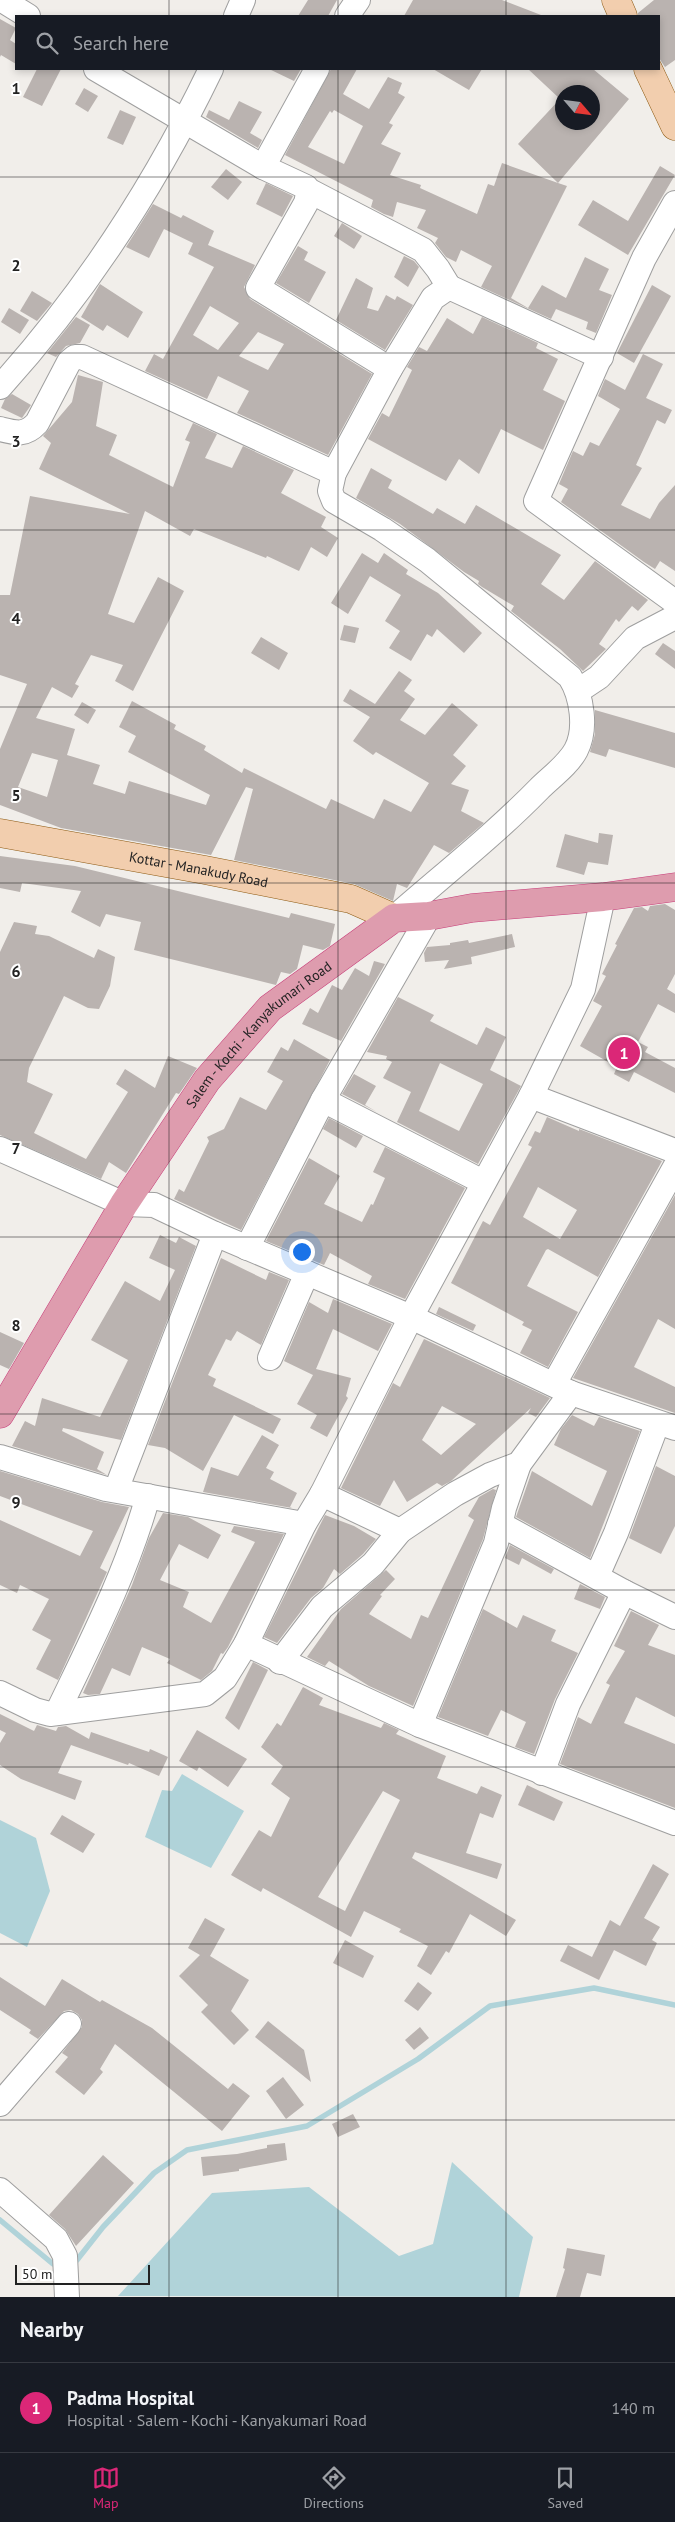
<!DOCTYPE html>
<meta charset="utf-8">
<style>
:root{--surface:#171b24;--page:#20242c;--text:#f1f3f6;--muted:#9ea1a6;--line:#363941;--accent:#db2777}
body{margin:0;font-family:"PT Sans",sans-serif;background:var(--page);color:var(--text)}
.compass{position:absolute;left:555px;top:85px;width:45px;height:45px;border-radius:50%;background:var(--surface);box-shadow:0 2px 8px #0003;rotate:118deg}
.scale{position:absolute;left:15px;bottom:12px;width:135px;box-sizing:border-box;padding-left:5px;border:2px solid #222;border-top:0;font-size:14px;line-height:18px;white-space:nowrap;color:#222;-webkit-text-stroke:4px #fff;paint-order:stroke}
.you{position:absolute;left:301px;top:1251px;width:18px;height:18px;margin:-12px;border:4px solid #fff;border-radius:50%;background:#1a73e8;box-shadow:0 0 0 8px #1a73e833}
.badge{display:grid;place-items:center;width:32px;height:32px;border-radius:50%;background:var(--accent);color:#fff;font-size:16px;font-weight:700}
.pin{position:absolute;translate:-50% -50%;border:2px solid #fff;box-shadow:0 1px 5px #0006}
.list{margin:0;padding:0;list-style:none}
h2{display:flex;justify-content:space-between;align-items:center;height:65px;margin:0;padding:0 20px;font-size:21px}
h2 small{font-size:16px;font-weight:400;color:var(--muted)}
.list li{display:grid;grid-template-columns:32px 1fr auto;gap:15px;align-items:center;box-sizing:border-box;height:90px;padding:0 20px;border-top:1px solid var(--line)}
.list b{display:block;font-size:19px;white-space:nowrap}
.list p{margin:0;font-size:16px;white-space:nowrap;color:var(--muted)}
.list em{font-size:16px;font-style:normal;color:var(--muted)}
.icon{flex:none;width:28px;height:28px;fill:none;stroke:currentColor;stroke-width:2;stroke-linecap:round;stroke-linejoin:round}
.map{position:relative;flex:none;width:675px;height:2297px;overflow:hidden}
.search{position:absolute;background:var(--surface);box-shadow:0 2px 8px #0003;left:15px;right:15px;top:15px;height:55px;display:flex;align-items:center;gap:12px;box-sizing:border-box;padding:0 18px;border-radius:0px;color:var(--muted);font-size:19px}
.sheet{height:155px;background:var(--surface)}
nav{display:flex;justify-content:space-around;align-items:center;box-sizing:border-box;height:70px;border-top:1px solid var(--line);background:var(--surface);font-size:14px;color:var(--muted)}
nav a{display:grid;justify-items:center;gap:2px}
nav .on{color:var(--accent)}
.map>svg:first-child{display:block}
</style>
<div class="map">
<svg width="675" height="2297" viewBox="0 0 675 2297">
<rect width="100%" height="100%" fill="#f1eeea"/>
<g fill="#b0d3d9">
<polygon points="182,1774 244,1811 211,1868 145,1837 162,1790 172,1791"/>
<polygon points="0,1820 36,1838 50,1891 27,1947 0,1933"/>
<polygon points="452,2162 533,2237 519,2297 118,2296 212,2193 309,2187 399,2256 433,2244"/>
</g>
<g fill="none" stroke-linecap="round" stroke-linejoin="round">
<g stroke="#b0d3d9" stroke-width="5.5">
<polyline points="0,2220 53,2264"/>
<polyline points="77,2260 103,2227 154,2173 187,2150 307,2126 418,2059 490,2006 594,1988 675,2005"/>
</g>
</g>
<g fill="#bab3b0" fill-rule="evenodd">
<polygon points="308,0 337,0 328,16 298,16"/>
<polygon points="413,0 502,0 541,15 404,16"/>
<polygon points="654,0 675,0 675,60 665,67 659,58 659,16 638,16 638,13"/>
<polygon points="0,19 16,28 10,40 16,44 16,64 1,55 0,57"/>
<polygon points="37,69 61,69 42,106 23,97"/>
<polygon points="269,69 301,69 294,81"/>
<path d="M331 69H357L343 94 369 109 388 77 402 83 398 93 405 97 389 123 393 125 381 144 401 153 390 175 421 185 420 188 477 214 488 184 494 186 502 163 558 183 518 144 560 99 528 69H593L629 99 558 183 567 186 511 298 528 308 542 285 566 298 585 257 609 269 599 290 612 295 596 333 586 329 588 322 556 309 551 319 481 287 492 266 461 250 456 262 446 257 435 243 438 238 417 228 426 210 397 202 393 217 384 214 371 207 373 200 285 155ZM562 92H592V122H562ZM334 110 363 126 344 164 308 147 330 111 332 113Z"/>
<polygon points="433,69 482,69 469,90"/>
<polygon points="84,88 98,96 88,112 75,104"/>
<polygon points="239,101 262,112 250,133 262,140 258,148 206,117 209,110 229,120"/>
<polygon points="120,110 136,117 123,145 107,138"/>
<polygon points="660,166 675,175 628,255 578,225 593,200 628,221"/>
<polygon points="226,169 242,182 228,200 211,187"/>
<polygon points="266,183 293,196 282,217 256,204"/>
<path d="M153 204 181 218 183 215 214 231 208 245 255 265 244 287 250 299 372 374 328 455 237 413 249 391 218 376 207 399 145 371 154 354 163 359 214 267 188 254 193 243 164 229 149 258 126 247ZM210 306 239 323 218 350 193 335ZM258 332 284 344 268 370 239 356Z"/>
<polygon points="342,223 362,236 354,249 334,236"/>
<polygon points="298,246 308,252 304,260 326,272 309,303 276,283"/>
<polygon points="404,256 414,261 419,267 408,287 394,277"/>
<polygon points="356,278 373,288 367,308 378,311 386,295 395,300 397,296 413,305 385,350 336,320"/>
<polygon points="100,284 143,312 128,338 107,325 103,331 81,317"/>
<polygon points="652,285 671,296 634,363 617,353"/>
<polygon points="32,291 52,303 37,321 20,311"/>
<polygon points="9,308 29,320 20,334 1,322"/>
<polygon points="76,317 90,325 80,343 66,346 56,357 47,353"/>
<polygon points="482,317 538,343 536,348 558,359 543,390 565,401 543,450 501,429 479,474 459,459 446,481 368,439 382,413 389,417 412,370 407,367 419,347 427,351 447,318 473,334"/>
<polygon points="643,354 663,364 646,398 672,410 665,424 657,420 636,465 642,468 621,505 650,519 659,503 675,485 675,571 660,561 655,569 644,562 561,502 568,489 559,484 573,451 583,456 590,442 599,446 620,409 598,396 605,379 625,390"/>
<path d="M78 375 103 382 96 426 117 435 109 455 173 487 190 442 185 440 193 423 217 434 205 458 232 468 243 446 294 470 281 493 326 517 321 527 338 538 327 557 311 547 299 571 267 556 266 558 194 529 190 536 145 511 108 614 134 623 158 577 184 591 133 691 115 681 123 665 91 655 75 684 79 686 72 698 52 687 36 718 75 729 67 755 100 765 93 784 125 794 129 781 206 805 210 795 128 752 136 736 119 727 132 701 176 725 174 729 206 746 204 750 242 773 244 768 326 809 331 799 374 819 384 799 411 812 429 783 376 752 373 755 353 741 370 717 343 701 350 689 375 704 399 671 412 680 404 691 415 699 400 720 425 735 452 703 478 725 453 755 466 766 451 784 469 790 461 811 484 823 449 853 434 845 407 888 397 884 393 901 354 884 234 860 253 789 246 787 211 855 61 828 0 805V749L27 684 0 675V595H10L30 496 130 514 39 469 51 443 43 436 72 402ZM32 753 58 760 47 797 18 787Z"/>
<polygon points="12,394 31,405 22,418 1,408 5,399"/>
<polygon points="371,468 392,480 388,488 433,514 437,508 465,524 476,505 561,555 541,584 564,600 595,561 648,600 638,611 632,606 619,622 616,619 599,644 606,649 583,671 560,649 511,611 514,606 482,587 478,584 479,581 464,572 400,524 356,498"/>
<polygon points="362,553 378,563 384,553 408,570 406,574 438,593 482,633 464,653 437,629 432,637 427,634 411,661 389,648 400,631 385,621 401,595 370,576 348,614 331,603"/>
<polygon points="344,625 359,628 355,643 340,640"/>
<polygon points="261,637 288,653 279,670 251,653"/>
<polygon points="663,643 675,651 675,669 655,654"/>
<polygon points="82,702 96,710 88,724 74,715"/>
<polygon points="595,710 675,733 675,768 609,749 606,757 590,752 595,734"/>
<polygon points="599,833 613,835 608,865 588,862 584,875 556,867 565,834 598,843"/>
<polygon points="0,856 75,866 289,918 291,913 335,924 330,946 323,950 303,945 297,969 290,974 281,972 276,985 134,950 141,922 106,914 100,927 71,912 81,891 22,883 20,892 0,888"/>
<polygon points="665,904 675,910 675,974 667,989 675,994 675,1013 658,1004 638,1042 648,1047 645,1052 675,1068 675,1093 634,1072 629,1082 614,1074 617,1067 580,1046 602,1006 593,1001 606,976 602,974 617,945 615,944 634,908 642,907 648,911 650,906"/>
<polygon points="14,922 37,926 35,934 49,936 94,958 98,949 115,957 110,986 99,1009 88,1008 64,996 29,1068 27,1082 53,1094 34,1133 86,1159 128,1092 116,1084 125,1069 155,1088 168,1056 197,1068 179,1094 176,1093 126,1173 109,1162 101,1179 0,1135 0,952"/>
<polygon points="512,934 515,947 471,957 472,964 444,969 449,960 425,962 424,953 427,947 450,945 450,943 468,940 469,943"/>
<polygon points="374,961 385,964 341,1041 302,1024 310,1008 318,1013 332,985 342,990 355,968 369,976"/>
<path d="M398 997 434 1015 430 1021 477 1045 486 1027 506 1037 490 1070 521 1086 478 1164 397 1122 411 1092 383 1078 392 1062 386 1059 387 1056 367 1052ZM440 1063 483 1084 459 1131 419 1111Z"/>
<polygon points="294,1039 330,1060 241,1230 174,1199 179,1189 184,1192 209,1141 207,1137 224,1129 240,1097 266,1110 283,1081 267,1072 281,1047 288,1051"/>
<polygon points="354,1074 376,1086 365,1105 377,1112 342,1094"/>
<path d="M547 1117 579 1131V1129L662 1161 598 1277 548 1249 546 1250 527 1286 578 1312 548 1367 520 1353 532 1330 522 1325 524 1322 451 1283 483 1221 490 1225 532 1147 528 1145 535 1131 540 1133ZM538 1187 577 1210 560 1239 523 1217Z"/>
<polygon points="329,1118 363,1136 356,1148 323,1129"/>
<polygon points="385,1147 465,1188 405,1299 368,1284 372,1276 330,1253 324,1265 266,1241 309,1158 340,1176 324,1204 362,1222 371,1204 373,1205 385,1178 373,1172"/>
<polygon points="675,1195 675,1329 658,1319 634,1367 675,1387 675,1413 573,1378"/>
<polygon points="160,1235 176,1243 179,1237 196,1246 121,1440 63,1428 62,1431 104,1452 97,1469 107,1475 12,1446 25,1421 35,1426 42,1398 100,1417 128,1360 91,1340 125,1281 160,1301 175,1270 149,1258"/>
<polygon points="221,1258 266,1280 269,1272 289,1280 261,1345 237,1331 231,1341 226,1339 208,1375 216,1379 213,1386 281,1419 273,1434 234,1415 203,1471 165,1448 148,1445"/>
<polygon points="333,1299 392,1324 378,1351 333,1329 316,1369 351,1378 346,1396 348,1398 327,1437 310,1428 317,1415 297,1404 313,1375 284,1361 309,1302 328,1313"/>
<polygon points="439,1307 476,1325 473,1331 436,1314"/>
<polygon points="0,1332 24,1343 9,1369 0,1365"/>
<path d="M424 1339 550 1398 536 1417 528 1413 531 1408 451 1481 442 1486 437 1483 407 1502 394 1480 380 1506 341 1488 393 1383 400 1387ZM442 1406 476 1424 441 1455 422 1440Z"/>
<polygon points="572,1415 594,1426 599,1417 640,1431 590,1558 516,1517 532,1471 592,1506 607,1471 554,1445 561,1429"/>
<polygon points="262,1435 279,1445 266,1468 274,1472 270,1479 297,1493 290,1507 292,1508 203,1492 211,1467 238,1476"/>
<polygon points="656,1466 675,1476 675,1526 661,1554 629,1538"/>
<polygon points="0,1471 102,1502 129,1507 100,1568 107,1572 106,1574 58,1680 36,1669 51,1640 32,1630 49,1599 20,1585 17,1593 0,1585 0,1520 80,1556 93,1531 0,1496"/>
<polygon points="493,1489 496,1490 483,1539 413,1706 369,1686 329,1661 325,1666 307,1657 341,1609 386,1570 395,1579 380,1595 382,1596 369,1614 411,1639 421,1615 428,1618 474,1520 468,1516 479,1497"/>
<polygon points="163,1513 188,1517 221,1535 208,1559 179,1544 160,1580 189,1592 183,1607 211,1623 255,1542 231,1532 234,1526 284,1534 228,1647 223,1654 221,1653 212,1671 201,1680 167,1663 170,1659 142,1647 130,1676 112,1668 100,1694 88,1695 83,1693 132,1585 149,1538"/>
<polygon points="325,1515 354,1526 376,1539 363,1554 340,1574 334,1569 323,1588 311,1598 277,1643 264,1637"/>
<polygon points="510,1545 554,1569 551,1574 522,1558 519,1565 505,1558"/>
<polygon points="580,1584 605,1597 600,1609 574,1599"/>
<polygon points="483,1609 517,1628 523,1615 556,1630 551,1641 578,1653 555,1699 534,1754 515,1747 526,1722 501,1710 488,1736 438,1717"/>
<polygon points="631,1611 659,1625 648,1645 675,1655 675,1717 636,1697 624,1723 675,1744 675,1808 560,1764 578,1717 591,1724 610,1685 606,1683 625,1651 614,1646"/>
<polygon points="253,1662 268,1670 239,1730 225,1718"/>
<path d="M303 1687 323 1698 319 1705 381 1728 384 1723 399 1730 396 1734 446 1756 437 1778 477 1794 481 1786 502 1795 493 1818 480 1813 466 1853 502 1864 497 1879 415 1852 412 1858 516 1920 506 1936 470 1914 449 1953 446 1951 431 1975 417 1966 428 1946 399 1932 401 1929 364 1911 351 1937 263 1888 261 1892 231 1875 259 1830 271 1837 290 1798 271 1784 283 1766 261 1747 277 1723 281 1726ZM383 1791 400 1800 345 1911 318 1897Z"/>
<polygon points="0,1714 34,1731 37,1725 56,1731 58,1727 66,1726 89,1739 91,1732 149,1752 150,1749 168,1757 159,1776 129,1763 128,1765 71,1745 58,1773 82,1781 75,1800 21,1779 0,1765 0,1743 6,1733 0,1730"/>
<polygon points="197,1730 247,1759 228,1787 199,1767 197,1771 179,1761"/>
<polygon points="527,1785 563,1802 554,1821 518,1805"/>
<polygon points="62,1815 95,1834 83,1853 50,1834"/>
<polygon points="653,1864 669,1874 644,1918 660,1927 652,1940 657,1943 646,1966 614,1950 599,1980 560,1961 568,1945 592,1957 610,1920 620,1926"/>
<polygon points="205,1918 225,1929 210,1956 249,1980 231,2011 249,2030 234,2045 201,2012 208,2005 179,1976 200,1955 188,1948"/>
<polygon points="345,1940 374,1956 363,1978 333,1963"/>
<polygon points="0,1977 45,2006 62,1979 100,2002 102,2000 152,2028 228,2089 233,2083 250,2096 222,2131 115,2044 100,2069 103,2072 84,2095 55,2072 68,2057 62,2053 82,2027 82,2020 78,2014 71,2010 64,2011 38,2039 29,2033 31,2030 0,2010"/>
<polygon points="418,1982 432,1993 418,2011 404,2001"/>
<polygon points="268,2021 304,2050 311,2082 255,2037"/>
<polygon points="420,2027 429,2038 414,2050 405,2040"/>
<polygon points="283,2077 304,2105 286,2119 266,2091"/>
<polygon points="353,2114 360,2127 338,2137 332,2124"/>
<polygon points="285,2143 287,2160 239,2169 239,2171 203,2176 201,2157 237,2154 267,2148 267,2145"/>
<polygon points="103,2155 134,2183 76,2246 65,2229 49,2215"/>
<polygon points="567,2248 605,2255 601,2276 587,2273 580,2297 556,2297 565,2269 563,2268"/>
</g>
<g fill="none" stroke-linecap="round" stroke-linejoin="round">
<g stroke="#9f9f9f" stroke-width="26">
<g id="minor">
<polyline points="2,0 28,16"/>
<polyline points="236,16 243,0"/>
<polyline points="347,16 358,0"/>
<polyline points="96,69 263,167 306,187 308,194 306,203 258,288 390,369"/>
<polyline points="263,167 317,69"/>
<polyline points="308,190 423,250 438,269 449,287"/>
<polyline points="675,203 644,258 536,501 675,602"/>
<path d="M0 387C85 293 156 183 211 69"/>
<path d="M0 429C16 433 25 436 37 423L69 362 75 357H82L334 473"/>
<polyline points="578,691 599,677 635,638 675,617"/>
<path d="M394 918C443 875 494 835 539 789 551 777 568 765 576 750 587 729 582 696 570 677L427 560 382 529 334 501 330 491 334 473 390 369 433 298 449 287 601 357"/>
<polyline points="531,1096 675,1151"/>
<polyline points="323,1100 483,1182"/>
<polyline points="0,1149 124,1204 154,1205 215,1234 411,1317 571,1393 675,1428"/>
<polyline points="247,1248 323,1100 429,916"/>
<polyline points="270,1358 307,1273"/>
<polyline points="554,1384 675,1167"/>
<polyline points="0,1457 106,1489 304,1524"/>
<polyline points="116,1490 215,1234"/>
<polyline points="322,1494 400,1531"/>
<polyline points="500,1524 624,1592 675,1617"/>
<polyline points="597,1576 616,1533 657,1424"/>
<polyline points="246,1644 420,1725 675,1823"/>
<polyline points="280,1662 322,1607 373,1564 400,1531 455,1494 490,1475 519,1464 571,1393"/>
<polyline points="0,1693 35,1710 50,1714 205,1694 225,1678 246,1644 304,1524 322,1494 411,1317 531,1096 583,989 603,897"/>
<path d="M57 1713C91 1642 127 1572 148 1496"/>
<polyline points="420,1725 496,1543 504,1508 519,1464"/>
<polyline points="542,1773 568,1704 624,1592"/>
<polyline points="0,2104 69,2024"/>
<polyline points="0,2190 56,2239 65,2256 67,2297"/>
</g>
</g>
<g stroke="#8d5a13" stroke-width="29">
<g id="major">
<polyline points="616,0 623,16"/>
<polyline points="648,69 675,126"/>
<path id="s1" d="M0 833 205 870 351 899 394 918"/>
</g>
</g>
<g stroke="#c73f7a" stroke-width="29">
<g id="highway">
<path id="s2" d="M0 1414 124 1204 207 1080 270 1008 394 918 429 916 472 908 603 897 675 887"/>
</g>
</g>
<use href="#minor" stroke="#fff" stroke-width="24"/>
<use href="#major" stroke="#f2ceae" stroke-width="28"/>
<use href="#highway" stroke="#de9cae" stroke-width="28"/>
</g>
<path fill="none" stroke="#222" stroke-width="1" stroke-opacity="0.55" d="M169 0V16M338 0V16M506 0V16M169 69V2297M338 69V2297M506 69V2297M0 177H675M0 353H675M0 530H675M0 707H675M0 883H675M0 1060H675M0 1237H675M0 1414H675M0 1590H675M0 1767H675M0 1944H675M0 2120H675"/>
<g text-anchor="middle" stroke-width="4" stroke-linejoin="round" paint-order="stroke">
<g font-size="14" fill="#222" stroke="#fff">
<text dy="5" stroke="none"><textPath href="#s1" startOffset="202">Kottar - Manakudy Road</textPath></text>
<text dy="5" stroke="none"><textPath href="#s2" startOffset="462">Salem - Kochi - Kanyakumari Road</textPath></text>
</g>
</g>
<g font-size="16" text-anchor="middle" font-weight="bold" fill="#222" stroke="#fff" stroke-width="4" stroke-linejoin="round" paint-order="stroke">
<text x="16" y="94">1</text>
<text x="16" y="271">2</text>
<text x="16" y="447">3</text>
<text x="16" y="624">4</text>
<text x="16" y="801">5</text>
<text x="16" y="977">6</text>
<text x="16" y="1154">7</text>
<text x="16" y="1331">8</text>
<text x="16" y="1508">9</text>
</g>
</svg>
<svg class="compass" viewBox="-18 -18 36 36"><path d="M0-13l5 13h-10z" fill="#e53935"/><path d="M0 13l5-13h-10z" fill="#9ea1a6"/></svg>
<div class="scale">50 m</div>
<div class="you"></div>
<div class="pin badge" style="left:624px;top:1053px">1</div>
<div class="search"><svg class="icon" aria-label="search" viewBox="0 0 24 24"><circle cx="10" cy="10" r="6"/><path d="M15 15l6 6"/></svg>Search here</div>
</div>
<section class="sheet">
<h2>Nearby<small></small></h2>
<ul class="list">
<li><span class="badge">1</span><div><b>Padma Hospital</b><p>Hospital · Salem - Kochi - Kanyakumari Road</p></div><em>140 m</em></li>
</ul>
</section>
<nav>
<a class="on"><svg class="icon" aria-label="map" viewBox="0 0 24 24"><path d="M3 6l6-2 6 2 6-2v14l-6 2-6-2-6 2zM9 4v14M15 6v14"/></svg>Map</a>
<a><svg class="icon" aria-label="directions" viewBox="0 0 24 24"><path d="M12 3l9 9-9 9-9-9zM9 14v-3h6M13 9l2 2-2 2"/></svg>Directions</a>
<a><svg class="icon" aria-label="saved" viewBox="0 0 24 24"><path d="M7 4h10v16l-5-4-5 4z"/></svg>Saved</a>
</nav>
